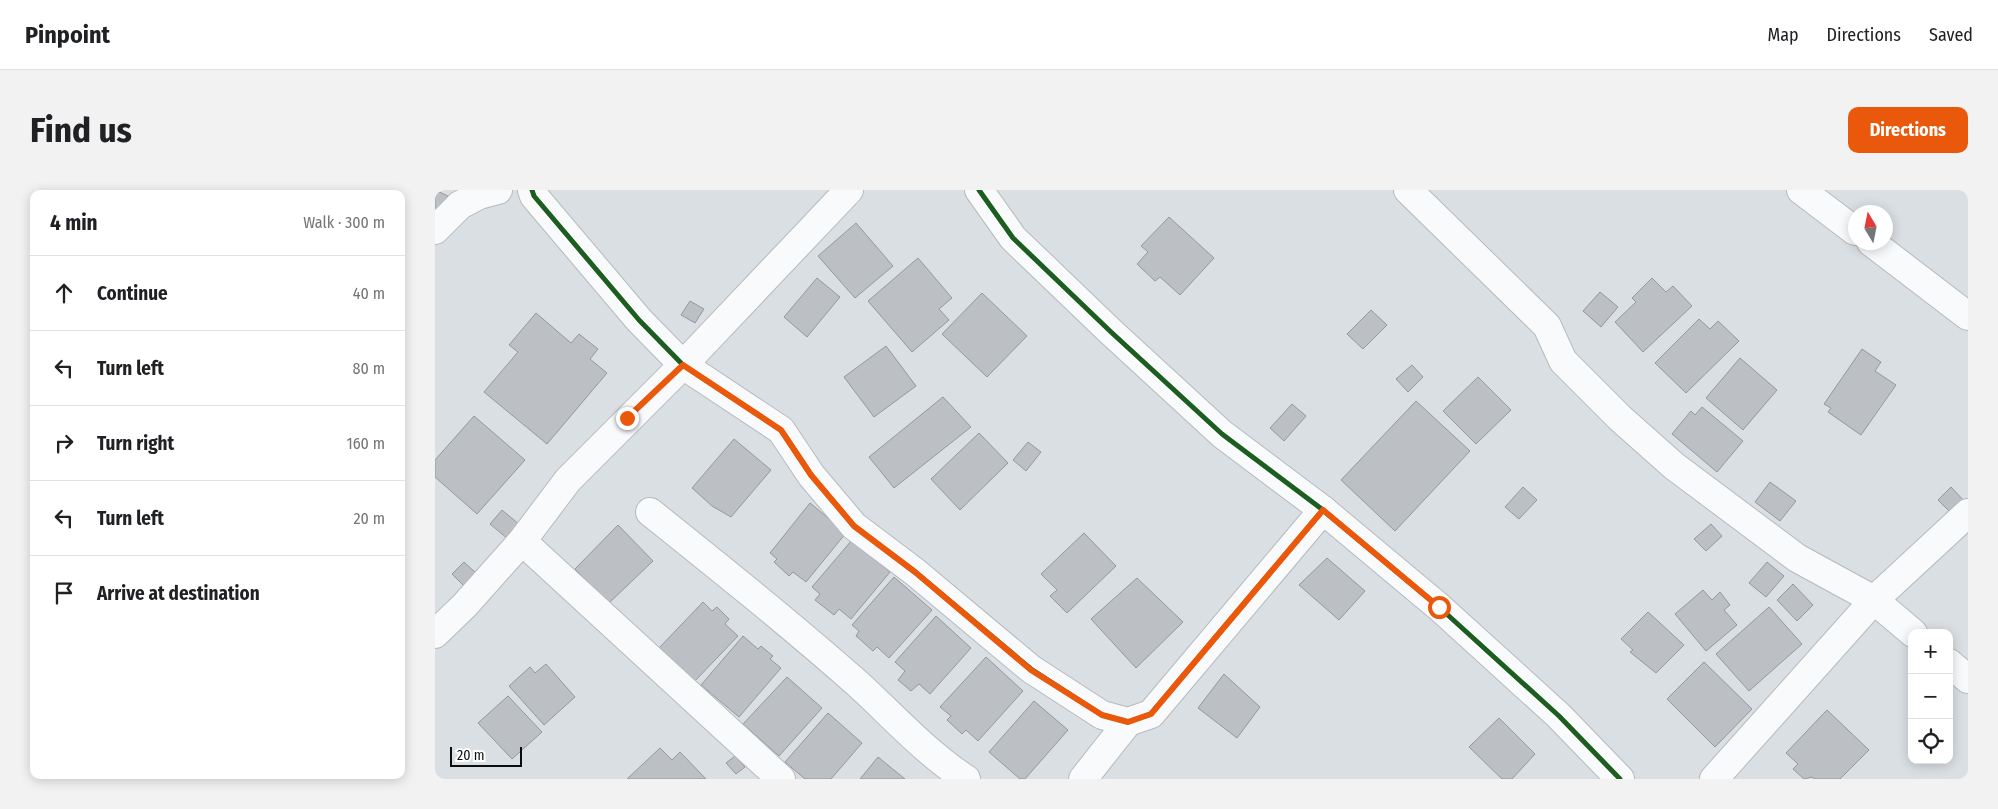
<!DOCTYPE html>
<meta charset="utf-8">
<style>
:root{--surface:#fff;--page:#f2f2f2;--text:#202124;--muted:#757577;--line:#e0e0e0;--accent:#ea580c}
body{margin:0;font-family:"Fira Sans Condensed",sans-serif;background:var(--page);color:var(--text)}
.controls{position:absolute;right:15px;bottom:15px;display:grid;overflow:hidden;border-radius:10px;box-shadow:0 2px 12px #0003}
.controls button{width:45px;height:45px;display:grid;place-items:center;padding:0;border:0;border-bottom:1px solid var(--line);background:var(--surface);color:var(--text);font:25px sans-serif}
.compass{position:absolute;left:1413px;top:15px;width:45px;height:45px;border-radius:50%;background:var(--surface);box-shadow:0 2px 12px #0003;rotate:350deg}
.scale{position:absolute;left:15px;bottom:12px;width:72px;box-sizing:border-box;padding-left:5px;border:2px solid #0b0e10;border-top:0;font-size:14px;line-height:18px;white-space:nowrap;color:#0b0e10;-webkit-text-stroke:4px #fff;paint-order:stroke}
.stop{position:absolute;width:15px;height:15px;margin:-11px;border:4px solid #ea580c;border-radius:50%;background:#fff}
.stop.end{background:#ea580c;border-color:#fff;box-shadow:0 1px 5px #0008}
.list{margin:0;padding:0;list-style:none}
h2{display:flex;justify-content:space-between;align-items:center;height:65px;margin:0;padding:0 20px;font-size:21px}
h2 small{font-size:16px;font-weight:400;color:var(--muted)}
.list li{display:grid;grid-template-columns:32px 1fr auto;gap:15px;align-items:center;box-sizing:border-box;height:75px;padding:0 20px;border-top:1px solid var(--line)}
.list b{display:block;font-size:19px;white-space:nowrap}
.list em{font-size:16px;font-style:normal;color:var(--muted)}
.icon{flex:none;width:28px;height:28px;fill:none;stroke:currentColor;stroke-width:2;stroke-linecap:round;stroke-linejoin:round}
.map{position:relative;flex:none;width:1533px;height:589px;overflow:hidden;border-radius:10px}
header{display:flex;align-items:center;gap:30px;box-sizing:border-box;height:70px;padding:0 25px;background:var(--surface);border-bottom:1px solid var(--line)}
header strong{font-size:24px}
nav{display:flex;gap:28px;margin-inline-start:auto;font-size:18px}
.intro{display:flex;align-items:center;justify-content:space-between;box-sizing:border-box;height:120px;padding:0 30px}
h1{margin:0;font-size:35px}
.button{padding:12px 22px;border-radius:10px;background:var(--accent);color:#fff;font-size:18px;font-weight:700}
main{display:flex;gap:30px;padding:0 30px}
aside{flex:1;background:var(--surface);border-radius:10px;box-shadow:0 2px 12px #0003}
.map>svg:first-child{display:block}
</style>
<header>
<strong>Pinpoint</strong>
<nav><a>Map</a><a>Directions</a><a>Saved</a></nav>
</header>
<div class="intro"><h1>Find us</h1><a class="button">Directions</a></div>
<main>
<aside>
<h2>4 min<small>Walk · 300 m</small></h2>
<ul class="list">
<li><svg class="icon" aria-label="ahead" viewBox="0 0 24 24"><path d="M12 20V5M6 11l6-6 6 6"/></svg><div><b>Continue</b></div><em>40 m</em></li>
<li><svg class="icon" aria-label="left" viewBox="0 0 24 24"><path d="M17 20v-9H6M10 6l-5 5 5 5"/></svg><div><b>Turn left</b></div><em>80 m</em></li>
<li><svg class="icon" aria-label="right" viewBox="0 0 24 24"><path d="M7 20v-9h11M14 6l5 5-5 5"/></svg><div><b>Turn right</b></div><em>160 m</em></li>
<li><svg class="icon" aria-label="left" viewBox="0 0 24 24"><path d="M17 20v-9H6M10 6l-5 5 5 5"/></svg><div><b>Turn left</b></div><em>20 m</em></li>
<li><svg class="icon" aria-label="arrive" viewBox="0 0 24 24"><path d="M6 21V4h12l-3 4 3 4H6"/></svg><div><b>Arrive at destination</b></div></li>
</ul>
</aside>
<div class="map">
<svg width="1533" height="589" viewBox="0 0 1533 589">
<rect width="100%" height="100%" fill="#dadfe4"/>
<g fill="#bcc0c4" stroke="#94989b">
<polygon points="0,0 13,6 0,26"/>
<polygon points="734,27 779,68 745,105 725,87 720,91 702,74 713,62 706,56"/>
<polygon points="421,33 458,76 420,108 383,66"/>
<polygon points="483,68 517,108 504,119 514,130 477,162 433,111"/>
<polygon points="382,88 405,107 372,147 349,127"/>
<polygon points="1217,88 1231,102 1238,96 1257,116 1208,162 1180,132 1201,112 1197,108"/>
<polygon points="1165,102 1183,117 1166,137 1148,121"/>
<polygon points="547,103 592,146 552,187 507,144"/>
<polygon points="255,111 269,119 260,133 246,125"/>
<polygon points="936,120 952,135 928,159 912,144"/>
<polygon points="101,123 136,153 144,144 163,159 155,169 172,183 112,254 49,202 83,162 74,155"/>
<polygon points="1264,129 1275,139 1283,131 1304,151 1251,203 1220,173"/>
<polygon points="451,156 481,196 439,227 409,187"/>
<polygon points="1427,159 1446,172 1440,181 1461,195 1426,245 1393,222 1396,218 1389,214"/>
<polygon points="1305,168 1342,200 1308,240 1271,208"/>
<polygon points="977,175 988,187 973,202 961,189"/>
<polygon points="1043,187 1076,220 1041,254 1008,221"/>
<polygon points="508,207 536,237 459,298 434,267"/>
<polygon points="981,211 1035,261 960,341 906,290"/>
<polygon points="857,214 871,226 849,251 835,238"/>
<polygon points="1267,217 1308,251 1282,282 1237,244 1256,221 1260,225"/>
<polygon points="39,226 90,270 42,324 0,287 0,270"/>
<polygon points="544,243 573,273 525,320 496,289"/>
<polygon points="299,249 336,280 296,327 277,316 257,298"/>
<polygon points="593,252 606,262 591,281 578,270"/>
<polygon points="1335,292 1361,311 1345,331 1320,312"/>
<polygon points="1088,297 1102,310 1084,329 1070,317"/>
<polygon points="1516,297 1530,312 1517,324 1503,310"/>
<polygon points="375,313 411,343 371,392 358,382 354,386 339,372 342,369 335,363"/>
<polygon points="67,320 85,335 73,349 55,334"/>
<polygon points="1276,334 1287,346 1271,361 1259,349"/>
<polygon points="183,335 218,371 174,413 140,379"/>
<polygon points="649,343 681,376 632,423 615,406 622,400 606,384"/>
<polygon points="417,350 455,382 416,429 404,419 399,425 380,410 385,404 377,397"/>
<polygon points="892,368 930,401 904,430 864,395"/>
<polygon points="29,372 42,384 30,397 17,384"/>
<polygon points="1332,372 1349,386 1331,407 1314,393"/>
<polygon points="459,387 497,420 454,468 442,457 438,461 421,446 424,441 417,435"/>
<polygon points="702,388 748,432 701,478 656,429"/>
<polygon points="1358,394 1378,415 1362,431 1342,410"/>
<polygon points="1268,400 1277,410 1285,402 1295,415 1289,420 1302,435 1271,461 1240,424"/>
<polygon points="268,412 277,421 282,417 294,429 290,434 303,446 259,492 224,458"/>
<polygon points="1334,417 1367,454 1314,501 1281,464"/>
<polygon points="1213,422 1249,455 1221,483 1195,462 1198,460 1186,449"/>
<polygon points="501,426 536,458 495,504 484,494 476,501 463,490 470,481 460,472"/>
<polygon points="308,446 323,459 326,456 338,466 335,469 346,478 304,527 266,495"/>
<polygon points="551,467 588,501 543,551 531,540 527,544 512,530 516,526 505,517"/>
<polygon points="1269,472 1317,519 1280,557 1232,509"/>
<polygon points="111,474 140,507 109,535 74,496 95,477 100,483"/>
<polygon points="789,484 825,517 802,548 763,518"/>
<polygon points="352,487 387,518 344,566 308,534"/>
<polygon points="73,506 107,542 77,569 43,533"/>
<polygon points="599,511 633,540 590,589 585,589 554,562"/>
<polygon points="1392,520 1434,560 1405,589 1379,589 1377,587 1369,589 1358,579 1363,574 1351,563"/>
<polygon points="393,523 427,553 396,589 370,589 350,572"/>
<polygon points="1064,528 1100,564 1077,589 1067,589 1034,557"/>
<polygon points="225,558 237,570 245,562 271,589 192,589"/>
<polygon points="300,566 310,577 301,584 291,573"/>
<polygon points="443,567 470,589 425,589"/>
</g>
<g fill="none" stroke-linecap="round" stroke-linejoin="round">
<g stroke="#b6babd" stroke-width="30">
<g id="minor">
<polyline points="97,0 99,6 204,130 248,175 346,240 376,285 419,336 480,382 596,479 667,525 693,532 716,524 888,320"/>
<polyline points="544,0 578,48 676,142 787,244 888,320 1004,417 1124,526 1185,589"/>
<polyline points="973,0 1112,136 1128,171 1185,228 1239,276 1362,368 1439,410 1478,443"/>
<polyline points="1366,0 1420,41"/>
<polyline points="0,40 25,15 44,5 63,0"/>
<polyline points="1436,52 1533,126"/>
<path d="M215 322C285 378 355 434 423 494 458 526 490 562 531 589"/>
<polyline points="87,351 346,589"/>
<polyline points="0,444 30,415 87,351 133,290 248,175 414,0"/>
<polyline points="1514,473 1533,489"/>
<polyline points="648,589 693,532"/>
<polyline points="1279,589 1439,410 1533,323"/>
</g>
</g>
<use href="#minor" stroke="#f9fafb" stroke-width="28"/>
<g stroke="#fff" stroke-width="8">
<g id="cycleway">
<polyline points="97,0 99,6 204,130 248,175 346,240 376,285 419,336 480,382 596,479 667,525 693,532 716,524 888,320"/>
<polyline points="544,0 578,48 676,142 787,244 888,320 1004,417 1124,526 1185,589"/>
</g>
</g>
<use href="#cycleway" stroke="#1b5e20" stroke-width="5"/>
</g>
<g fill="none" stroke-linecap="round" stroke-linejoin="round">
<polyline stroke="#ea580c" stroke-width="6" points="192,228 248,175 346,240 376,285 419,336 480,382 596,480 667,525 693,532 716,524 888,320 1004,417"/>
</g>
</svg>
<div class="controls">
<button>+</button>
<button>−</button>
<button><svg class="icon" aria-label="locate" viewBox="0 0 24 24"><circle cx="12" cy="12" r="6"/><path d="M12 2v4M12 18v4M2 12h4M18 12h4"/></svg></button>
</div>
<svg class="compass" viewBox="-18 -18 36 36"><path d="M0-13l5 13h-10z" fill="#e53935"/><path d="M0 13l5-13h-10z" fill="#757577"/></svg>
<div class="scale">20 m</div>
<div class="stop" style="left:1004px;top:417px"></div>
<div class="stop end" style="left:192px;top:228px"></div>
</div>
</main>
